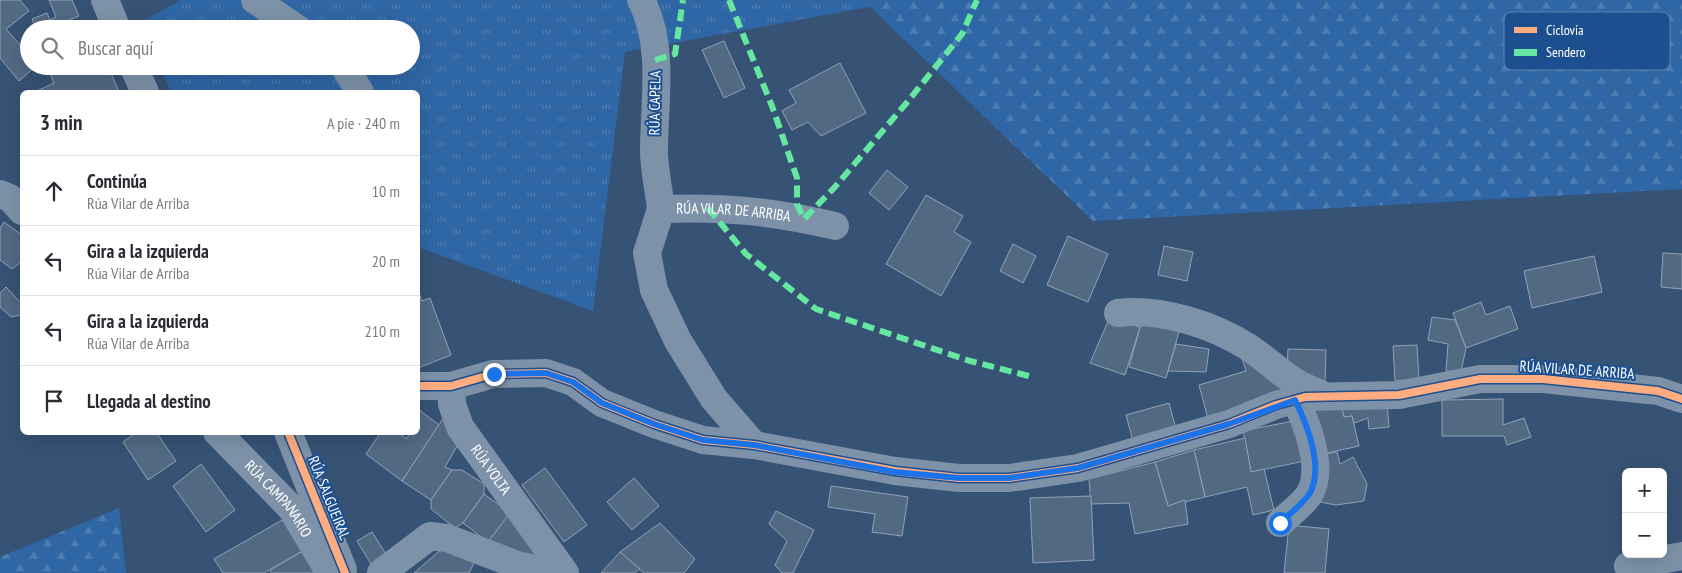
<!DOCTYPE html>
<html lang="es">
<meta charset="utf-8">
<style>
:root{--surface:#fff;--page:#f7f7f7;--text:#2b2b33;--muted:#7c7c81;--line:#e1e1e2}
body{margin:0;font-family:"PT Sans Narrow",sans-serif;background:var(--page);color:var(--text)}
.controls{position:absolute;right:15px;bottom:15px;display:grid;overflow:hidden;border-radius:8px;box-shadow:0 5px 20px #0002}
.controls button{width:45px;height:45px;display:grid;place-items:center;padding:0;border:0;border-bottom:1px solid var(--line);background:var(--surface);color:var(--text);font:25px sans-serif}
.stop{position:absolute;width:15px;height:15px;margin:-11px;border:4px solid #1a73e8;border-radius:50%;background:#fff}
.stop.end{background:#1a73e8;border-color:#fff;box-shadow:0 1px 5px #0008}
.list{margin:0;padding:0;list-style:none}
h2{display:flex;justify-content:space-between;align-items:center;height:65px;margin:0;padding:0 20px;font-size:21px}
h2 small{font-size:16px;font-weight:400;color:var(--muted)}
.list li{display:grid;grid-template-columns:32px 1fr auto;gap:15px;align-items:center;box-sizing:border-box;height:70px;padding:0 20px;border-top:1px solid var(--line)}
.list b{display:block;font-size:19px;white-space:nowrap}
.list p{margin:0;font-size:16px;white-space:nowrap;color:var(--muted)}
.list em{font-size:16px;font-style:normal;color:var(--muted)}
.icon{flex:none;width:28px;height:28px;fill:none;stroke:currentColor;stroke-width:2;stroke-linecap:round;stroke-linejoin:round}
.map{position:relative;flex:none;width:1682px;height:573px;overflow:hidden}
.search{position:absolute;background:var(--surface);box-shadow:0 5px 20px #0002;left:20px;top:20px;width:400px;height:55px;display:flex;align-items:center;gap:12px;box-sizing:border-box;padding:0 18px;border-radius:28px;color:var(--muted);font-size:19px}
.panel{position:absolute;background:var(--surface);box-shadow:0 5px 20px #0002;left:20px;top:90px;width:400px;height:345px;border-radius:8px}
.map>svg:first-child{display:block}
</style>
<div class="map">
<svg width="1682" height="573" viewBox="0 0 1682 573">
<defs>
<pattern id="grass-tufts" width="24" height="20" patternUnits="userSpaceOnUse" patternTransform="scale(1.25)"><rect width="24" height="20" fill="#2f66a5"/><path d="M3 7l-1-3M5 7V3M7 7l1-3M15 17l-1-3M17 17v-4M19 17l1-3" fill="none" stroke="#4e7db2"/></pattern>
<pattern id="forest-firs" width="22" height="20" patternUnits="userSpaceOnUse" patternTransform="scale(1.25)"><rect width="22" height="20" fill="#2f66a5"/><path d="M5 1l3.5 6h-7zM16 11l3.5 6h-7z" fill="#4e7db2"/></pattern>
</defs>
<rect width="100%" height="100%" fill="#365274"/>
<polygon fill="url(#grass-tufts)" points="181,0 867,0 874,6 625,52 593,311 420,248 418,244 418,92 171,92 159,66 411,66 411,29 141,29 139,23"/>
<g fill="url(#forest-firs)">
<polygon points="863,0 1682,0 1682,189 1093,221"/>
<polygon points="119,508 126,573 0,573 0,557"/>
</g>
<g fill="#526984" stroke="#92a2b6">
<polygon points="0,0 20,0 29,11 6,29 29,55 29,66 36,66 19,81 0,58"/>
<polygon points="49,0 72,0 79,16 69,20 72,29 29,29 29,33 27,29 35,26 32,19 47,13 50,20 56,17"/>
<polygon points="724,41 745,88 724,98 702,50"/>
<polygon points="840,63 866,113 821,136 808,122 792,130 782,111 796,103 789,90"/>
<polygon points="108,66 119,92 35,92 54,83 49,71 59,66"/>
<polygon points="887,170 908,187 889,210 869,193"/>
<polygon points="926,195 963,216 954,232 971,242 941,296 886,264"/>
<polygon points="4,222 22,235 22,261 12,269 0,260 0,228"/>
<polygon points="1068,236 1108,254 1088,302 1047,285"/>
<polygon points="1013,244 1036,256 1023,283 1000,271"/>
<polygon points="1164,246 1193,252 1187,281 1158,275"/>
<polygon points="1663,253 1682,254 1682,289 1661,287"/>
<polygon points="1594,256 1602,292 1532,308 1524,271"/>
<polygon points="6,287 20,302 22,300 22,317 21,315 11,317 0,307 0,293"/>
<polygon points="418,290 422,301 430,298 451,355 418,368"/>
<polygon points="1481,302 1486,315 1510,306 1518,329 1466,348 1453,313"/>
<polygon points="1143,317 1180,328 1166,378 1129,367"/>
<polygon points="1432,317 1455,320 1466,348 1461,372 1446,371 1448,344 1428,340"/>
<polygon points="1109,319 1140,327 1125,375 1090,363"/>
<polygon points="1176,344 1209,349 1206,372 1168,371"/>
<polygon points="1417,345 1419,379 1395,381 1393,346"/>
<polygon points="1239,349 1292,393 1209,423 1199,385 1246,371"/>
<polygon points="1288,349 1326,350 1325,384 1287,371"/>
<polygon points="1503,399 1503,425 1524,418 1531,437 1507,445 1504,436 1442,436 1442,400"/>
<polygon points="1387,402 1389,427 1369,429 1368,418 1354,423 1352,416 1344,417 1341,405"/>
<polygon points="1169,403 1176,429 1133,441 1126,415"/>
<polygon points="1306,405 1341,405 1344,417 1352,416 1359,446 1318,455"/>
<polygon points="418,409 439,425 402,481 366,454 381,432 399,432 406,439 411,432 418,432"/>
<polygon points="444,417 459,443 445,467 452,470 431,500 402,481"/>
<polygon points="1298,420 1305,461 1251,472 1243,431"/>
<polygon points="137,432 156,432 176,461 148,480 123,442"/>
<polygon points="1245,438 1251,472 1264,469 1274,510 1253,515 1247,487 1205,497 1194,450"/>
<polygon points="1194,450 1205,497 1168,506 1155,462"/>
<polygon points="1337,452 1340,464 1353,457 1367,484 1364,501 1336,505 1320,502 1318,455"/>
<polygon points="1155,462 1168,506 1185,500 1188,524 1135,534 1129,503 1091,504 1089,479"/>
<polygon points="201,464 235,510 206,532 173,486"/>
<polygon points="545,468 587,525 564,542 522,485"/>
<polygon points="452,470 462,470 484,484 484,494 463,523 455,528 431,509 431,500"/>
<polygon points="634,478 659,506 632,530 607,502"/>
<polygon points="831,486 908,497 902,536 872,532 875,514 828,507"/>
<polygon points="484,494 510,513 488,542 463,523"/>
<polygon points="1091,496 1094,560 1033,563 1030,498"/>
<polygon points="776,511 814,530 793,573 782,573 775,565 787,541 769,524"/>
<polygon points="510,513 547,555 539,564 488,542"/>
<polygon points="284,519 308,548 264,573 223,573 214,559"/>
<polygon points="660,523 695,559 684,573 644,573 620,552"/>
<polygon points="1289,525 1329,529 1325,573 1284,573"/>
<polygon points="372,532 389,559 374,569 357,541"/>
<polygon points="444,547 475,561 469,573 414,573"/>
<polygon points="308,548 321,573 271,573 270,570"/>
<polygon points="620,552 640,569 634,573 601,573"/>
</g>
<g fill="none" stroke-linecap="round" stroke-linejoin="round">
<g stroke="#7d92a8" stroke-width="28">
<polyline points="105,0 117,29"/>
<polyline points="255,0 298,29"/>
<path d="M641 0C665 45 654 103 654 151 654 170 659 190 661 209"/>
<polyline points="133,66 145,92"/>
<polyline points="344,66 360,92"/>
<polyline points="0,194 10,198 22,211"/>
<path d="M1118 313C1160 308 1212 324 1248 347 1265 358 1280 373 1297 383 1306 388 1316 392 1325 396"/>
<polyline points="418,386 451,386 493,374 546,373 573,382 602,403 654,424 703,440 754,445 895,471 959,478 1009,478 1078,468 1229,424 1276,405 1305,397 1399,395 1480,379 1543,379 1658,391 1682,399"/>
<path id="s1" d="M451 386 452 404 460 427 565 573"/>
<path id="s2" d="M217 432 291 508 330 573"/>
<polyline points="288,432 343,570"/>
<path id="s3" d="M754 445 714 399 678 341 654 290 647 253 661 209C725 207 772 211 835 226"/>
<path d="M1280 523C1289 514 1304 504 1310 493 1324 467 1307 424 1295 399"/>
<polyline points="1628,566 1682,556"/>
<polyline points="381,573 430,536 447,538 517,565 552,573"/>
</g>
<g stroke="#66e7a1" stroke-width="6" stroke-dasharray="12 6" stroke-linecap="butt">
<polyline points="729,0 772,106 797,178 797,204 804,219 834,188 909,100 962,34 977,0"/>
<polyline points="655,60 675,54 683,0"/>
<polyline points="708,208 746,254 816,309 970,361 1029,376"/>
</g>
<g stroke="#1b4f8f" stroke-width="11">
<g id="cycleway">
<polyline points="418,386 451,386 493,374 546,373 573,382 602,403 654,424 703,440 754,445 895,471 959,478 1009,478 1078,468 1229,424 1276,405 1305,397 1399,395 1480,379 1543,379 1658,391 1682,399"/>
<polyline points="288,432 345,573"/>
</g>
</g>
<use href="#cycleway" stroke="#ffac80" stroke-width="8"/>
</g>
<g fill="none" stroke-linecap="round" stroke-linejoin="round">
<path stroke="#1a73e8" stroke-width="6" d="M494 374 546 373 573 382 602 403 654 424 703 440 754 445 895 472 959 478H1009L1078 468 1229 424 1295 400C1307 424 1324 467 1310 493 1303 504 1289 514 1280 523"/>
</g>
<g text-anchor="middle" stroke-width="4" stroke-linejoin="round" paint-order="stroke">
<g font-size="15" fill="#fff" stroke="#1b4f8f">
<text transform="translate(655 103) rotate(-89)" y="5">RÚA CAPELA</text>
<text dy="5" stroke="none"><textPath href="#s3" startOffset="342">RÚA VILAR DE ARRIBA</textPath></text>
<text transform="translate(1577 370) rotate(4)" y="5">RÚA VILAR DE ARRIBA</text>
<text dy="5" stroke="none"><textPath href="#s1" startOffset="95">RÚA VOLTA</textPath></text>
<text transform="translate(329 498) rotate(68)" y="5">RÚA SALGUEIRAL</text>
<text dy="5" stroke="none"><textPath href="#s2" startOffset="91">RÚA CAMPANARIO</textPath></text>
</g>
</g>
<rect x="1504" y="12" width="166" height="58" rx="8" fill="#1b4f8f" stroke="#5f84b1" stroke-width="1"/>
<rect x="1514" y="27" width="23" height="6" fill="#ffac80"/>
<rect x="1514" y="49" width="23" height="7" fill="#66e7a1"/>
<g font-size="14" fill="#fff">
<text x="1546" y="35">Ciclovía</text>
<text x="1546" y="57">Sendero</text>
</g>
</svg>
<div class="controls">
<button>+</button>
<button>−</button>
</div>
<div class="stop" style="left:1280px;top:523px"></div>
<div class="stop end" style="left:494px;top:374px"></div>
<div class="search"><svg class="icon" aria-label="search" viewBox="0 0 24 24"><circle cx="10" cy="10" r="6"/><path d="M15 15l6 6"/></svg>Buscar aquí</div>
<section class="panel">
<h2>3 min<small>A pie · 240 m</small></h2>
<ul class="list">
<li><svg class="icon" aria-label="ahead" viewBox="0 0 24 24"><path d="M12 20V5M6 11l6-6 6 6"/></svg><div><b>Continúa</b><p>Rúa Vilar de Arriba</p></div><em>10 m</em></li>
<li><svg class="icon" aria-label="left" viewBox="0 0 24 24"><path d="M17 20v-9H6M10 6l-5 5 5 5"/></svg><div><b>Gira a la izquierda</b><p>Rúa Vilar de Arriba</p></div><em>20 m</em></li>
<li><svg class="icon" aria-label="left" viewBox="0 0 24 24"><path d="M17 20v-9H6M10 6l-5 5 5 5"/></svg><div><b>Gira a la izquierda</b><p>Rúa Vilar de Arriba</p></div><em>210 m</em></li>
<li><svg class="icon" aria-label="arrive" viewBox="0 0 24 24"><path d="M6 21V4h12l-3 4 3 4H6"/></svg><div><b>Llegada al destino</b></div></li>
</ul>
</section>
</div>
